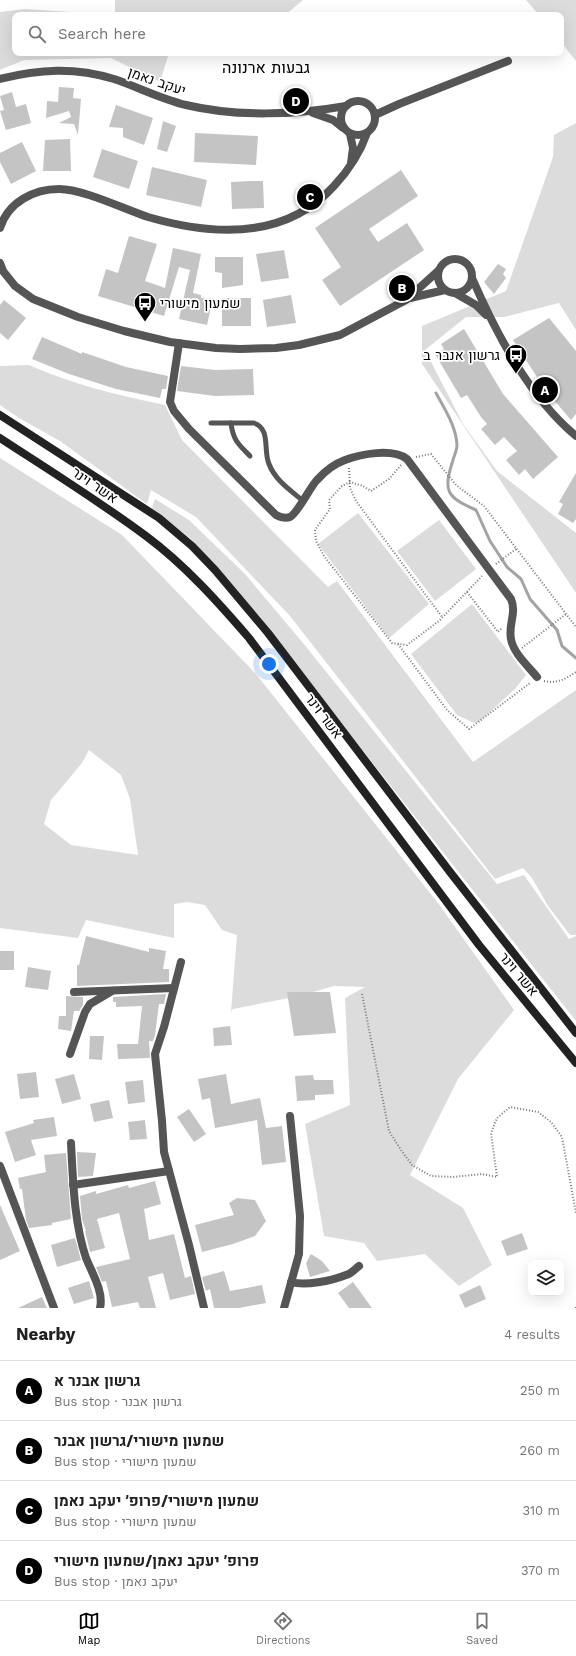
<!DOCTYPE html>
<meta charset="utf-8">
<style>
:root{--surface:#fff;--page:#f2f2f2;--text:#202124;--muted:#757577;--line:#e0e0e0;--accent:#000}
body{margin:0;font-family:"Work Sans",Heebo,sans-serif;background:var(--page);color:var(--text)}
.controls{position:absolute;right:12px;bottom:12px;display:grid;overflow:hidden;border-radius:8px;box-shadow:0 4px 16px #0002}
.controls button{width:36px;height:36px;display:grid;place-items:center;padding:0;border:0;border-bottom:1px solid var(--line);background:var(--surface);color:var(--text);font:20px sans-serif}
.you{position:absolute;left:269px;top:664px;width:14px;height:14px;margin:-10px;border:3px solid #fff;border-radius:50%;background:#1a73e8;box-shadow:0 0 0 6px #1a73e833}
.badge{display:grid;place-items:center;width:26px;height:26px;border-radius:50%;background:var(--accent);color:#fff;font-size:13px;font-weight:700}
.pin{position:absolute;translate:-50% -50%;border:2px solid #fff;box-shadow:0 1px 4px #0006}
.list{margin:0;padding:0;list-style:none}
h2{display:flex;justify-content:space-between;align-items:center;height:52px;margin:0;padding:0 16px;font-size:17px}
h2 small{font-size:13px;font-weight:400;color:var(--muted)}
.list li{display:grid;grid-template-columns:26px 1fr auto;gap:12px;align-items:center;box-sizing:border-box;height:60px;padding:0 16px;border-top:1px solid var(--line)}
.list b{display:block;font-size:15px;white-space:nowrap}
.list p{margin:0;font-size:13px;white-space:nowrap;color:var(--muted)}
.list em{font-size:13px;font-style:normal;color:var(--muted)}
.icon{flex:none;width:22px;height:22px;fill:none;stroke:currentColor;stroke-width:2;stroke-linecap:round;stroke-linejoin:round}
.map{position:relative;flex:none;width:576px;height:1308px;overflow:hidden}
.search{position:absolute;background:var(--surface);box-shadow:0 4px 16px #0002;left:12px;right:12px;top:12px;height:44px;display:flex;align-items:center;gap:10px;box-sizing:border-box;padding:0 14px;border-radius:8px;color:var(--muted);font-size:15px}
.sheet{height:292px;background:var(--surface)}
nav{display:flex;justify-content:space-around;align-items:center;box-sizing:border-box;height:56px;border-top:1px solid var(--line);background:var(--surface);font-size:11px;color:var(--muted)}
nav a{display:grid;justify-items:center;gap:2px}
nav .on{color:var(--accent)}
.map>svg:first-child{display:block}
</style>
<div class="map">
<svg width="576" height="1308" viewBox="0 0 576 1308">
<rect width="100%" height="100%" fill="#fff"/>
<g fill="#dcdcdc" fill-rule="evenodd">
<polygon points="115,0 303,0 285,15 15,15 15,53 169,53 160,82 111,58 24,60 0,70 0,12 25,9 115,15"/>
<polygon points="526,0 576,0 576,61 561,42 561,15 539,15"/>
<polygon points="576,123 576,330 559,303 504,317 466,317 425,350 463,424 497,471 576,533 576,593 422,364 422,326 506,291 553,157 554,135"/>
<path d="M29 365C74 385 117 395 165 405L182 440 328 587 337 581 473 762 576 690V935H570L548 906 532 878 523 868 495 879 290 616 196 517 151 490 147 504 60 441 19 418 0 405V366Z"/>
<path d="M0 458 122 535 256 674 438 903 514 1010 458 1079 410 1175 463 1208 492 1265 459 1286 425 1254 377 1261 364 1243 324 1236 305 1124 350 1105 345 998 365 987 334 986 299 996 233 1009 231 1012 237 935 222 930 205 905 187 902 174 904V938L86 920 78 938 0 928ZM89 750 121 775 130 799 138 855 71 845 44 824 51 800 82 763Z"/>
<polygon points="155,499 189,520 245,574 303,643 497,884 524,875 569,939 576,936 576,1021 234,587 192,540 152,508"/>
<polygon points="358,513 429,604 389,638 318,544"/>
<polygon points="439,520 476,569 435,601 397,551"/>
<polygon points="472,604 526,675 515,689 479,722 474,723 457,715 411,654"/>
</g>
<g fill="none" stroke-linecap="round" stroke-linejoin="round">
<path stroke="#a3a3a3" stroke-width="3" d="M436 393C445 410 456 426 457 445 457 450 454 456 453 460 443 491 446 497 476 510L490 541 507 567 521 579 530 599 557 630 562 646 576 658"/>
</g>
<g fill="#c4c4c4">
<polygon points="59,87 74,88 73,98 81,99 78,135 74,124 59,123 71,117 69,111 46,118 47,101 58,102"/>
<polygon points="12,92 16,107 26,104 31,123 6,130 0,111 4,110 0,96"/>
<polygon points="116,105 153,118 144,145 123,137 123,128 109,127"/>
<polygon points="163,121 176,126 167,152 157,149"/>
<polygon points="195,133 258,136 256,165 194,162"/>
<polygon points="70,139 71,171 43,171 45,140"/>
<polygon points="22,142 36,171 11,184 0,162 0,153"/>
<polygon points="102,149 138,161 129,189 93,177"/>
<polygon points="152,167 207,180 201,207 146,195"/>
<polygon points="401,170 418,196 369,229 378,242 407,223 424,250 340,306 322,280 341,267 315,228"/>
<polygon points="251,181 263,181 264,208 232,209 231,182"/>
<polygon points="129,236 157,244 145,281 165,288 173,248 201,254 193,293 201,295 201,298 213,298 207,325 179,319 190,270 179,267 164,316 98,296 106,269 118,273"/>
<polygon points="284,250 289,278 261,282 256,254"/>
<polygon points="215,257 243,257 243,285 222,288 222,273 215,272"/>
<polygon points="498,264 506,269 503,274 506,278 494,294 484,282"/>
<polygon points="291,295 296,323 267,327 263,300"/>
<rect x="222" y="298" width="29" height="28"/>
<polygon points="4,300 26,318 8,340 0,333 0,305"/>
<polygon points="549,318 576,351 576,414 571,420 536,379 537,377 513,340"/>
<polygon points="464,329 503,394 558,457 533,479 525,469 519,475 506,460 517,451 504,437 495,445 481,429 487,424 481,417 467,395 461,398 435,354 444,349 441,344"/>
<polygon points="42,337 82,354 82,352 126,367 168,376 166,389 162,389 160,398 116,389 69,374 32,359"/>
<polygon points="181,366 215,370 253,369 254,395 215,396 177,391"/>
<polygon points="576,473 576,519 573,523 558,514 563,504 559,502"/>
<polygon points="86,936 149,952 149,948 166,951 163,969 169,969 169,982 77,986 77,965 79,965"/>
<rect x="0" y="951" width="14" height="19"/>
<polygon points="28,967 51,971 48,990 25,987"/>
<polygon points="287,992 330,992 336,1033 294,1036"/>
<polygon points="166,994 164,1004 159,1004 155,1035 153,1041 149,1041 150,1058 118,1059 117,1044 138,1044 142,1006 116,1007 116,1002 113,1002 113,997"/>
<polygon points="66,996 83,997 83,1005 79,1011 74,1011 71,1031 58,1029 59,1016 66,1016"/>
<polygon points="230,1026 232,1045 214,1046 213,1028"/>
<polygon points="90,1036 104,1036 102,1060 89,1059"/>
<polygon points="36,1072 39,1097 20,1099 17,1074"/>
<polygon points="74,1074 81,1099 62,1104 55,1079"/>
<polygon points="226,1074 231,1104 260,1098 266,1128 282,1126 286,1162 262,1165 257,1120 215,1128 210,1098 202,1100 198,1079"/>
<polygon points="313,1075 314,1080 333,1080 334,1094 315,1095 315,1100 297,1101 295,1076"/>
<polygon points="143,1080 145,1102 128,1104 125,1082"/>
<polygon points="109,1100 113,1118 94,1122 90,1104"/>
<polygon points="189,1109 206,1134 194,1142 177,1117"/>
<polygon points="54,1117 57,1136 31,1140 36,1155 15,1162 5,1132 34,1123 33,1120"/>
<polygon points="145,1120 147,1139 130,1140 128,1122"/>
<polygon points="77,1152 96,1153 93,1176 78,1177"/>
<polygon points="66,1153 71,1219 52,1223 52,1225 29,1228 26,1220 22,1189 20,1189 18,1178 46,1172 44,1155"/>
<polygon points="155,1181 161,1204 144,1209 149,1240 174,1234 185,1278 191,1276 195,1294 170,1300 163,1273 148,1277 156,1308 140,1308 138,1302 112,1307 106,1281 102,1282 96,1267 130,1259 119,1213 97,1219 105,1248 90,1252 85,1231 86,1231 82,1219 80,1196 96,1191 96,1194 128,1185 129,1188"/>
<polygon points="237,1198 255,1200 266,1221 255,1236 233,1244 202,1252 195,1225 234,1215 229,1203"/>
<polygon points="0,1205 20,1251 0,1260"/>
<polygon points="522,1233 528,1249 507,1256 501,1241"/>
<polygon points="75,1238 81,1260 57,1267 51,1245"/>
<polygon points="311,1254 322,1261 330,1271 310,1277 306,1263"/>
<polygon points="224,1271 230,1291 262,1285 266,1303 239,1308 214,1308 210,1289 206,1291 202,1277"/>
<polygon points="89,1281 94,1298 74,1304 68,1288"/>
<polygon points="353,1282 372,1308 349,1308 338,1293"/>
<polygon points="480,1285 486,1299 465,1308 459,1295"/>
<polygon points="42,1297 47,1308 18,1308"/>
</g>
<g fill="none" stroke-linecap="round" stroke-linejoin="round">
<g stroke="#777" stroke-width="2" stroke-dasharray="1 2" stroke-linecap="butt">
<polyline points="416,457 431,454 456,485 484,506 576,627"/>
<polyline points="401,465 389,479 371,491 363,486 350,482 342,486 329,500 330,509 315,530 316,541 324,556 392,643 407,645 439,621 482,576"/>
<polyline points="349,468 350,488 356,501 442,617"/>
<polyline points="496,564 516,549"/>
<polyline points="467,592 498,632 502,628"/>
<polyline points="398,644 447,710 469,729 530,683"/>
<polyline points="522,648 566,614"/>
<path d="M544 681C556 684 566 679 576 672"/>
<polyline points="362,994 389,1131 401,1150 412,1165 431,1176 453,1177 482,1174 497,1177 491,1133 497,1118 510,1107 538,1112 551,1122 562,1137 576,1213"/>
<polyline points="576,1308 576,1305"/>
</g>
<g stroke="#555" stroke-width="5">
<path d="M211 423H254C271 429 263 450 269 464 275 480 290 490 302 500"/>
<path d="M231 423C233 440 238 444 250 456"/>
</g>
<g stroke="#555" stroke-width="8">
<path d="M0 79C39 69 75 67 114 79 138 87 161 99 186 105 236 117 295 115 346 106"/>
<circle cx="358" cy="118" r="17"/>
<polyline points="313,113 333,120 343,128"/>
<polyline points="375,115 399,104 508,61"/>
<polyline points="350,134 353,148 351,163"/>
<path d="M0 228C8 202 34 189 59 189 83 189 124 209 148 217 213 236 285 240 334 186 349 170 360 153 367 133"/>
<circle cx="455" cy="276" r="17"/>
<polyline points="0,263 3,271 15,286 33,299 78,317 124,331 170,342 216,348 240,349 276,348 299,345 340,335 406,300 438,271"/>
<path d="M472 278C496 333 529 397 576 436"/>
<polyline points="455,293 476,305 486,315"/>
<polyline points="410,298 445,290"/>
<path d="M179 343 170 402 174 411 189 429 276 515C280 517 285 519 290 517 298 513 310 487 317 480 325 471 334 464 345 460 361 454 392 448 407 459L511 599C517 613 508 624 511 639 513 653 529 667 537 677"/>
<polyline points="181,962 164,1027 155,1054 162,1121 164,1152 189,1245 204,1308"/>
<polyline points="74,992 174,988"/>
<polyline points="70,1054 85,1012 90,1004 112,991"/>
<path d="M71 1143C73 1180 74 1223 86 1258 92 1273 104 1292 100 1308"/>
<polyline points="0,1166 54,1308"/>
<polyline points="73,1185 169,1171"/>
<path d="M291 1282C305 1286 331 1281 346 1275 351 1274 355 1269 359 1266"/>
<polyline points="284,1308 299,1254 300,1216 290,1116"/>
</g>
<g stroke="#222" stroke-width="8">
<polyline points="0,415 159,518 192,546 215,570 268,633 450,872 576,1033"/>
<path d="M0 438C49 470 99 501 146 536 185 565 218 602 249 638L479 945 576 1063"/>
</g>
</g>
<defs>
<g id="bus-pin" transform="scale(1.15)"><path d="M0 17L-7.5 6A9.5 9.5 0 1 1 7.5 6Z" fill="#000" stroke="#fff"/><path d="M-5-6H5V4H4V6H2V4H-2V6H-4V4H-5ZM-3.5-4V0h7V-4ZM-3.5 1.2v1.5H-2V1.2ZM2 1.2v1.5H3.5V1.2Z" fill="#fff"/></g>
</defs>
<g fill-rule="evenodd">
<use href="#bus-pin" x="145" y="303"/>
<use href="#bus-pin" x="516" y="355"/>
</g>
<g text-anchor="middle" stroke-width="3.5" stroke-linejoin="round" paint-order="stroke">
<g font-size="14" fill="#000" stroke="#fff">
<text transform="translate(157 81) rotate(19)" y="5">יעקב נאמן</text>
<text transform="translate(95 485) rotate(34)" y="5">אשר וינר</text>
<text transform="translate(324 716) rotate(53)" y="5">אשר וינר</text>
<text transform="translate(519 974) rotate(50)" y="5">אשר וינר</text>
</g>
<g font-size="14" fill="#000" stroke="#fff" text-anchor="start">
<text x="160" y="308">שמעון מישורי</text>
<text x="500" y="360" text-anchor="end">גרשון אנבר ב</text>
</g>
<g font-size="16" fill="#000" stroke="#fff">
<text x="266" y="73">גבעות ארנונה</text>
</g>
</g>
</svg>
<div class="controls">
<button><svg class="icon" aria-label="layers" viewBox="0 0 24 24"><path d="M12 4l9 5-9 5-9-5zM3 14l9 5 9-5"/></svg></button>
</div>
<div class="you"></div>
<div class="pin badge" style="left:545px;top:390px">A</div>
<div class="pin badge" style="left:402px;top:288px">B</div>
<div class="pin badge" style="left:310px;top:197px">C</div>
<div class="pin badge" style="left:296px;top:101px">D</div>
<div class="search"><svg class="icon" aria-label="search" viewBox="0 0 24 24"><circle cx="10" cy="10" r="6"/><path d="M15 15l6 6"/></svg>Search here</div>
</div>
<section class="sheet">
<h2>Nearby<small>4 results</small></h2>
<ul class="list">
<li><span class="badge">A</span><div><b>גרשון אבנר א</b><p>Bus stop · גרשון אבנר</p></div><em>250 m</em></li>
<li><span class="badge">B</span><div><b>שמעון מישורי/גרשון אבנר</b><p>Bus stop · שמעון מישורי</p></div><em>260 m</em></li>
<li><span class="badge">C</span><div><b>שמעון מישורי/פרופ׳ יעקב נאמן</b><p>Bus stop · שמעון מישורי</p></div><em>310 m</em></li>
<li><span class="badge">D</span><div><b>פרופ׳ יעקב נאמן/שמעון מישורי</b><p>Bus stop · יעקב נאמן</p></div><em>370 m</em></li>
</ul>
</section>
<nav>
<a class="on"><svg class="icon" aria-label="map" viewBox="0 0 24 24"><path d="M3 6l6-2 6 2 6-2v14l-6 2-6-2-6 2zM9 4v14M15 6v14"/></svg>Map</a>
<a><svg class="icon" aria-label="directions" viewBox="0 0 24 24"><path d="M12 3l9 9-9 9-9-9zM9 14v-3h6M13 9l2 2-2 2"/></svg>Directions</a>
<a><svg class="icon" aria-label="saved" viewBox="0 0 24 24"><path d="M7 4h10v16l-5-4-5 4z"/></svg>Saved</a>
</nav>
